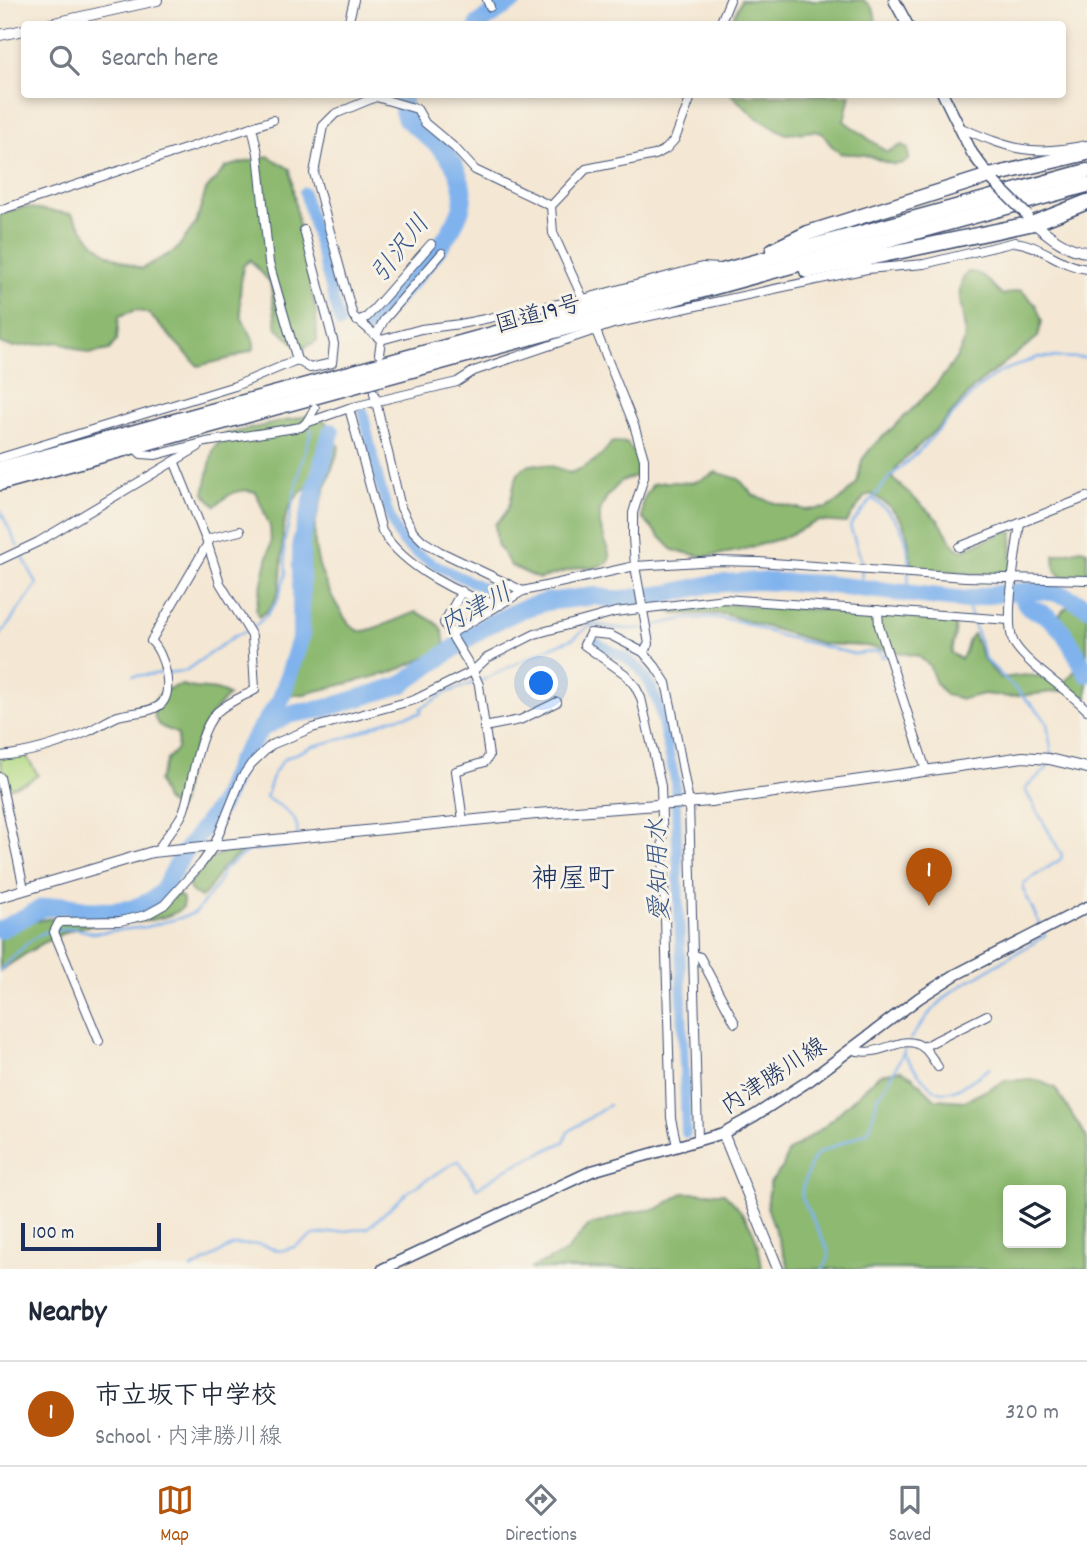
<!DOCTYPE html>
<meta charset="utf-8">
<style>
:root{--surface:#fff;--page:#f2f2f3;--text:#1f2937;--muted:#747a83;--line:#e0e1e3;--accent:#b45309}
body{margin:0;font-family:Dekko,"Klee One",sans-serif;background:var(--page);color:var(--text)}
.controls{position:absolute;right:21px;bottom:21px;display:grid;overflow:hidden;border-radius:7px;box-shadow:0 4px 10px #0003}
.controls button{width:63px;height:63px;display:grid;place-items:center;padding:0;border:0;border-bottom:2px solid var(--line);background:var(--surface);color:var(--text);font:35px sans-serif}
.scale{position:absolute;left:21px;bottom:18px;width:140px;box-sizing:border-box;padding-left:7px;border:4px solid #1b2f5e;border-top:0;font-size:19px;line-height:24px;white-space:nowrap;color:#1b2f5e;-webkit-text-stroke:5px #f7f3e8;paint-order:stroke}
.you{position:absolute;left:542px;top:684px;width:24px;height:24px;margin:-18px;border:5px solid #fff;border-radius:50%;background:#1a73e8;box-shadow:0 0 0 10px #1a73e833}
.badge{display:grid;place-items:center;width:46px;height:46px;border-radius:50%;background:var(--accent);color:#fff;font-size:23px;font-weight:700}
.pin{position:absolute;translate:-50% -58px;filter:drop-shadow(0 2px 4px #0008)}
.pin::after{content:'';position:absolute;top:37px;width:24px;height:21px;background:inherit;clip-path:polygon(0 0,100% 0,50% 100%)}
.list{margin:0;padding:0;list-style:none}
h2{display:flex;justify-content:space-between;align-items:center;height:91px;margin:0;padding:0 28px;font-size:30px}
h2 small{font-size:23px;font-weight:400;color:var(--muted)}
.list li{display:grid;grid-template-columns:46px 1fr auto;gap:21px;align-items:center;box-sizing:border-box;height:105px;padding:0 28px;border-top:2px solid var(--line)}
.list b{display:block;font-size:26px;white-space:nowrap}
.list p{margin:0;font-size:23px;white-space:nowrap;color:var(--muted)}
.list em{font-size:23px;font-style:normal;color:var(--muted)}
.icon{flex:none;width:38px;height:38px;fill:none;stroke:currentColor;stroke-width:2;stroke-linecap:round;stroke-linejoin:round}
.map{position:relative;flex:none;width:1087px;height:1269px;overflow:hidden}
.search{position:absolute;background:var(--surface);box-shadow:0 4px 10px #0003;left:21px;right:21px;top:21px;height:77px;display:flex;align-items:center;gap:18px;box-sizing:border-box;padding:0 24px;border-radius:7px;color:var(--muted);font-size:26px}
.sheet{height:196px;background:var(--surface)}
nav{display:flex;justify-content:space-around;align-items:center;box-sizing:border-box;height:98px;border-top:2px solid var(--line);background:var(--surface);font-size:19px;color:var(--muted)}
nav a{display:grid;justify-items:center;gap:4px}
nav .on{color:var(--accent)}
.map>svg:first-child{display:block}
</style>
<div class="map">
<svg width="1087" height="1269" viewBox="0 0 1087 1269">
<rect width="100%" height="100%" fill="#f7f3e8"/>
<filter id="ink" filterUnits="userSpaceOnUse"><feTurbulence type="fractalNoise" baseFrequency=".0143" numOctaves="2"/><feDisplacementMap in="SourceGraphic" scale="14" xChannelSelector="R" yChannelSelector="G"/><feConvolveMatrix kernelMatrix="1 2 1 2 8 2 1 2 1" color-interpolation-filters="sRGB"/></filter>
<filter id="wash" filterUnits="userSpaceOnUse"><feTurbulence type="fractalNoise" baseFrequency=".00686" numOctaves="4" result="noise"/><feDisplacementMap in="SourceGraphic" scale="28" xChannelSelector="R" yChannelSelector="G"/><feGaussianBlur stdDeviation="1.57" result="paint"/><feColorMatrix in="noise" values="0 0 0 0 0 0 0 0 0 0 0 0 0 0 0 0 0 1.4 0 .05"/><feComposite in="paint" operator="in"/></filter>
<g filter="url(#wash)">
<rect width="100%" height="100%" fill="#f4e7d3"/>
<polygon fill="#b2d983" stroke="#668470" stroke-width="2" points="25,754 38,775 27,782 5,789 0,758"/>
<g fill="#8db971" stroke="#547468" stroke-width="2" fill-rule="evenodd">
<path d="M741 0H863C873 6 877 14 875 24H731Z"/>
<path d="M732 95H850L844 121 887 152 902 145 908 149 909 160C892 171 882 158 864 155 856 153 848 155 840 153L830 144 822 133 814 131 786 134 754 116Z"/>
<path d="M268 156 290 169 299 229 316 312 317 341 302 349 277 329 270 282 250 260 243 266C241 282 238 302 242 318 246 330 255 335 254 349L232 358 198 366 149 314 136 310 119 316 117 340 109 350 89 354 59 342 12 347 0 343V214L23 207 72 214C97 250 101 253 141 269L175 251 196 223 206 190 226 167Z"/>
<path d="M968 272C985 271 990 285 1003 295L1021 290 1036 305 1042 321 1038 337 974 387 946 420 897 466 892 478 939 521 955 547 963 550 1007 531 1013 532 1010 571 1005 576 911 569C910 532 905 513 871 494L865 496 846 523 818 521 783 538 738 551 705 557 673 550 642 518 643 500 653 484C683 477 686 491 716 472L739 479 753 495 775 503 806 510 827 508 840 500 857 483 862 460 872 447C896 424 958 371 964 340 969 318 949 292 968 272Z"/>
<path d="M311 415 326 422 339 447C333 468 318 504 315 525 312 554 324 584 338 607 344 616 349 628 360 631 368 633 405 616 416 612 437 623 446 624 444 650L390 673 304 694 288 695 278 686 287 658 309 624C302 577 302 534 318 489L312 483C304 489 293 499 289 508 273 540 296 595 259 617L256 609 271 543 270 527 256 492C238 487 229 494 215 506L204 493 213 450 226 434Z"/>
<path d="M612 442 627 443 639 460 636 476 621 481 606 498 600 511V525L610 557 608 563 593 568 580 567 539 579 511 566 497 544 495 524C514 509 509 499 516 479 523 456 554 465 570 473 589 466 600 459 612 442Z"/>
<polygon points="1081,549 1087,551 1087,578 1060,576 1055,570 1054,555"/>
<path d="M703 603 894 614 953 620C959 632 952 642 951 653L961 659C968 652 965 640 973 634L984 660 1000 678 1027 675 1066 681 1085 659 1061 622 1060 614C1068 603 1075 605 1087 608V699L1071 690 1009 697 984 694 962 699 946 695 936 683 929 665 918 656 866 646 823 644 724 614H674L666 610Z"/>
<path d="M183 685C200 692 215 685 229 696 197 721 187 768 180 806L177 810 165 800 158 781 168 758 177 749 178 735C172 729 164 730 158 724 154 719 156 720 154 713 150 696 167 687 183 685Z"/>
<path d="M237 850 241 851V853C233 859 224 865 219 873 212 883 211 890 201 897L193 893 188 886C206 863 207 854 237 850Z"/>
<path d="M168 890 177 893 183 899V907C164 927 104 920 77 928 49 937 24 955 0 971V935C34 914 69 919 106 912 128 907 148 899 168 890Z"/>
<path d="M900 1070 913 1077 935 1099 965 1101 1007 1080H1037L1055 1088 1087 1138V1269H789L767 1207 770 1183 783 1167 788 1152 825 1126 879 1075ZM1008 1190H1061V1243H1008Z"/>
<path d="M683 1193H724C748 1216 759 1236 762 1269H530L566 1252 588 1226 632 1212 657 1209Z"/>
</g>
<g fill="none" stroke-linecap="round" stroke-linejoin="round">
<g stroke="#80b3ed" stroke-width="2.5">
<path d="M872 498C913 528 909 548 908 595"/>
<polyline points="0,510 18,547"/>
<polyline points="861,590 862,563 850,526 890,477 918,452 978,388 1000,372 1039,357 1087,358"/>
<polyline points="966,600 985,659 1040,713 1047,723 1052,756"/>
<polyline points="649,627 683,619 713,617 742,622 781,636 854,654 880,651 882,657 887,655"/>
<polyline points="0,636 37,584 22,555"/>
<polyline points="133,676 185,671 236,635 252,629 267,615 278,600 286,573 284,545 300,467 312,429"/>
<path d="M297 835C301 817 280 805 266 798L274 773 284 759 313 746 346 738 391 719 421 713V708L448 692 485 679 538 653 574 638 590 625C609 625 625 632 643 628"/>
<path d="M1041 927 1023 889 1024 883 1061 859 1062 855 1025 790C1031 778 1045 776 1050 762"/>
<polyline points="0,970 27,943 44,932 74,928 93,933 146,927 187,916 196,912 217,885 224,869 248,851 297,845 297,842"/>
<polyline points="910,1039 932,1010 954,990 1045,936 1044,933"/>
<path d="M903 1053C938 1101 940 1103 990 1068"/>
<polyline points="192,1269 233,1245 258,1244 280,1251 294,1247 314,1235 368,1228 410,1190 457,1161 459,1161 477,1188 506,1169 564,1142 568,1132 609,1105"/>
<polyline points="823,1269 829,1258 828,1250 802,1198 802,1189 812,1160 819,1153 867,1132 871,1125 877,1099 889,1081 907,1045"/>
</g>
<g stroke="#80b3ed" stroke-width="10">
<polyline points="304,192 340,324"/>
<path d="M363 411C370 441 385 521 403 542 421 562 473 582 499 595"/>
<polyline points="591,640 626,658 640,669 650,685 658,704 675,780 686,1133"/>
</g>
<g stroke="#80b3ed" stroke-width="18">
<polyline points="478,24 514,0"/>
<path d="M370 325C396 296 453 242 462 205 465 190 459 172 450 159 439 144 420 131 406 119L403 111V94"/>
<path d="M1019 592 1029 608C1060 615 1073 648 1087 674"/>
<path d="M260 729 291 714 323 709 401 685 486 626 522 609 546 602 595 596 616 600 666 594 711 584 756 581 823 584 966 600C987 594 1035 588 1056 593 1067 595 1077 602 1087 607"/>
<polyline points="0,930 42,908 64,905 85,910 109,911 131,909 150,901 162,892 182,856 222,803 238,763 281,699 301,636 301,542 331,432"/>
</g>
</g>
</g>
<g filter="url(#ink)">
<g fill="none" stroke-linecap="round" stroke-linejoin="round">
<g stroke="#3c4b70" stroke-width="10">
<g id="minor">
<polyline points="487,0 490,7"/>
<polyline points="352,24 349,20 354,0"/>
<polyline points="720,24 730,0"/>
<polyline points="252,127 258,153 269,263 297,360 310,368 332,363 334,344 304,230"/>
<path d="M959 127C1011 149 1030 157 1087 145"/>
<polyline points="551,206 475,170 455,148 425,123 417,109 376,97 335,114 323,126 314,173 353,316 381,340 421,329 460,324 583,299 702,267 720,268"/>
<polyline points="0,210 273,120"/>
<polyline points="584,301 553,233 551,206 586,169 655,155 666,149 675,139 692,94"/>
<polyline points="357,321 367,317 431,244"/>
<polyline points="594,326 634,425 644,459 644,477 633,513 633,537 635,566 649,644 643,652"/>
<polyline points="376,335 384,320 442,253"/>
<polyline points="379,354 381,340"/>
<polyline points="374,393 401,508 413,531 423,541 439,551 523,591"/>
<path d="M349 408 382 531C403 566 460 597 500 605"/>
<polyline points="306,423 315,408"/>
<path d="M133 446 141 454 156 455 206 442 301 427 306 423 349 408 457 382 474 371 613 324 867 269 924 264 1015 242C1042 245 1060 266 1087 269"/>
<polyline points="0,458 235,386 297,360"/>
<path d="M1087 497 1020 523C1017 548 1003 623 1014 643 1028 666 1067 689 1087 710"/>
<polyline points="959,547 1020,523"/>
<polyline points="0,560 38,542 198,447"/>
<polyline points="462,591 444,623 473,671 479,685 489,756 485,762 456,771 463,821"/>
<polyline points="878,610 879,626 926,770"/>
<polyline points="452,633 523,591 635,566 717,561 759,562 965,577 1087,580"/>
<polyline points="484,727 520,720 557,702"/>
<path d="M0 756C30 753 62 743 89 731 99 726 108 720 118 716 131 712 150 713 160 705 175 693 164 652 151 641L211 538 240 531"/>
<polyline points="0,777 24,889"/>
<path d="M158 851C164 836 178 826 184 810 193 783 197 732 217 712 228 702 242 697 255 690L252 636 220 583 207 542 175 463"/>
<polyline points="692,954 700,957 735,1023"/>
<polyline points="99,1041 54,932 59,922 120,921 146,915 164,905 202,863 214,846 242,777 251,764 271,745 312,728 414,700 473,671 487,658 535,634 615,612 725,599 1009,620"/>
<polyline points="923,1047 987,1015"/>
<path d="M851 1049C881 1061 903 1029 925 1049 930 1054 934 1061 938 1067"/>
<polyline points="677,1146 671,1118 661,786 641,698 635,686 625,674 584,645 590,633 610,635 643,652 655,666 666,683 671,706 689,803 698,1139"/>
</g>
</g>
<g stroke="#3c4b70" stroke-width="12">
<g id="tertiary">
<polyline points="50,24 157,0"/>
<polyline points="0,35 24,30"/>
<path d="M1034 223C1050 236 1066 250 1087 252"/>
<polyline points="0,897 152,852 536,814 711,801 1023,757 1049,759 1087,768"/>
<polyline points="723,1133 778,1269"/>
</g>
</g>
<g stroke="#3c4b70" stroke-width="13">
<g id="secondary">
<polyline points="894,0 907,24"/>
<polyline points="943,94 972,153 993,181"/>
<polyline points="383,1269 592,1171 723,1133 754,1116 810,1080 919,998 955,975 1087,907"/>
</g>
</g>
<g stroke="#3c4b70" stroke-width="17">
<g id="trunk">
<polyline points="773,250 808,233 989,176 1087,153"/>
<polyline points="807,271 1034,223 1087,202"/>
<polyline points="0,469 1087,171"/>
<polyline points="0,483 1087,185"/>
</g>
</g>
<use href="#minor" stroke="#fff" stroke-width="8"/>
<use href="#tertiary" stroke="#fff" stroke-width="10"/>
<use href="#secondary" stroke="#fff" stroke-width="10"/>
<use href="#trunk" stroke="#fff" stroke-width="14"/>
<g stroke="#3c4b70" stroke-width="13" stroke-linecap="butt">
<polyline id="secondary-bridge" points="995,183 1027,215"/>
</g>
<use href="#secondary-bridge" stroke="#fff" stroke-width="10"/>
</g>
</g>
<g text-anchor="middle" stroke-width="6" stroke-linejoin="round" paint-order="stroke">
<g font-size="24" fill="#1b2f5e" stroke="#f7f3e8">
<text transform="translate(538 313) rotate(-15)" y="8">国道19号</text>
<text transform="translate(773 1075) rotate(-33)" y="8">内津勝川線</text>
</g>
<g font-size="26" font-style="italic" fill="#395789" stroke="#f7f3e8">
<text transform="translate(399 248) rotate(-52)" y="9">引沢川</text>
<text transform="translate(475 608) rotate(-29)" y="9">内津川</text>
<text transform="translate(657 870) rotate(-92)" y="9">愛知用水</text>
</g>
<g font-size="28" fill="#1b2f5e" stroke="#f7f3e8">
<text x="573" y="887">神屋町</text>
</g>
</g>
</svg>
<div class="controls">
<button><svg class="icon" aria-label="layers" viewBox="0 0 24 24"><path d="M12 4l9 5-9 5-9-5zM3 14l9 5 9-5"/></svg></button>
</div>
<div class="scale">100 m</div>
<div class="you"></div>
<div class="pin badge" style="left:929px;top:906px">1</div>
<div class="search"><svg class="icon" aria-label="search" viewBox="0 0 24 24"><circle cx="10" cy="10" r="6"/><path d="M15 15l6 6"/></svg>Search here</div>
</div>
<section class="sheet">
<h2>Nearby<small></small></h2>
<ul class="list">
<li><span class="badge">1</span><div><b>市立坂下中学校</b><p>School · 内津勝川線</p></div><em>320 m</em></li>
</ul>
</section>
<nav>
<a class="on"><svg class="icon" aria-label="map" viewBox="0 0 24 24"><path d="M3 6l6-2 6 2 6-2v14l-6 2-6-2-6 2zM9 4v14M15 6v14"/></svg>Map</a>
<a><svg class="icon" aria-label="directions" viewBox="0 0 24 24"><path d="M12 3l9 9-9 9-9-9zM9 14v-3h6M13 9l2 2-2 2"/></svg>Directions</a>
<a><svg class="icon" aria-label="saved" viewBox="0 0 24 24"><path d="M7 4h10v16l-5-4-5 4z"/></svg>Saved</a>
</nav>
